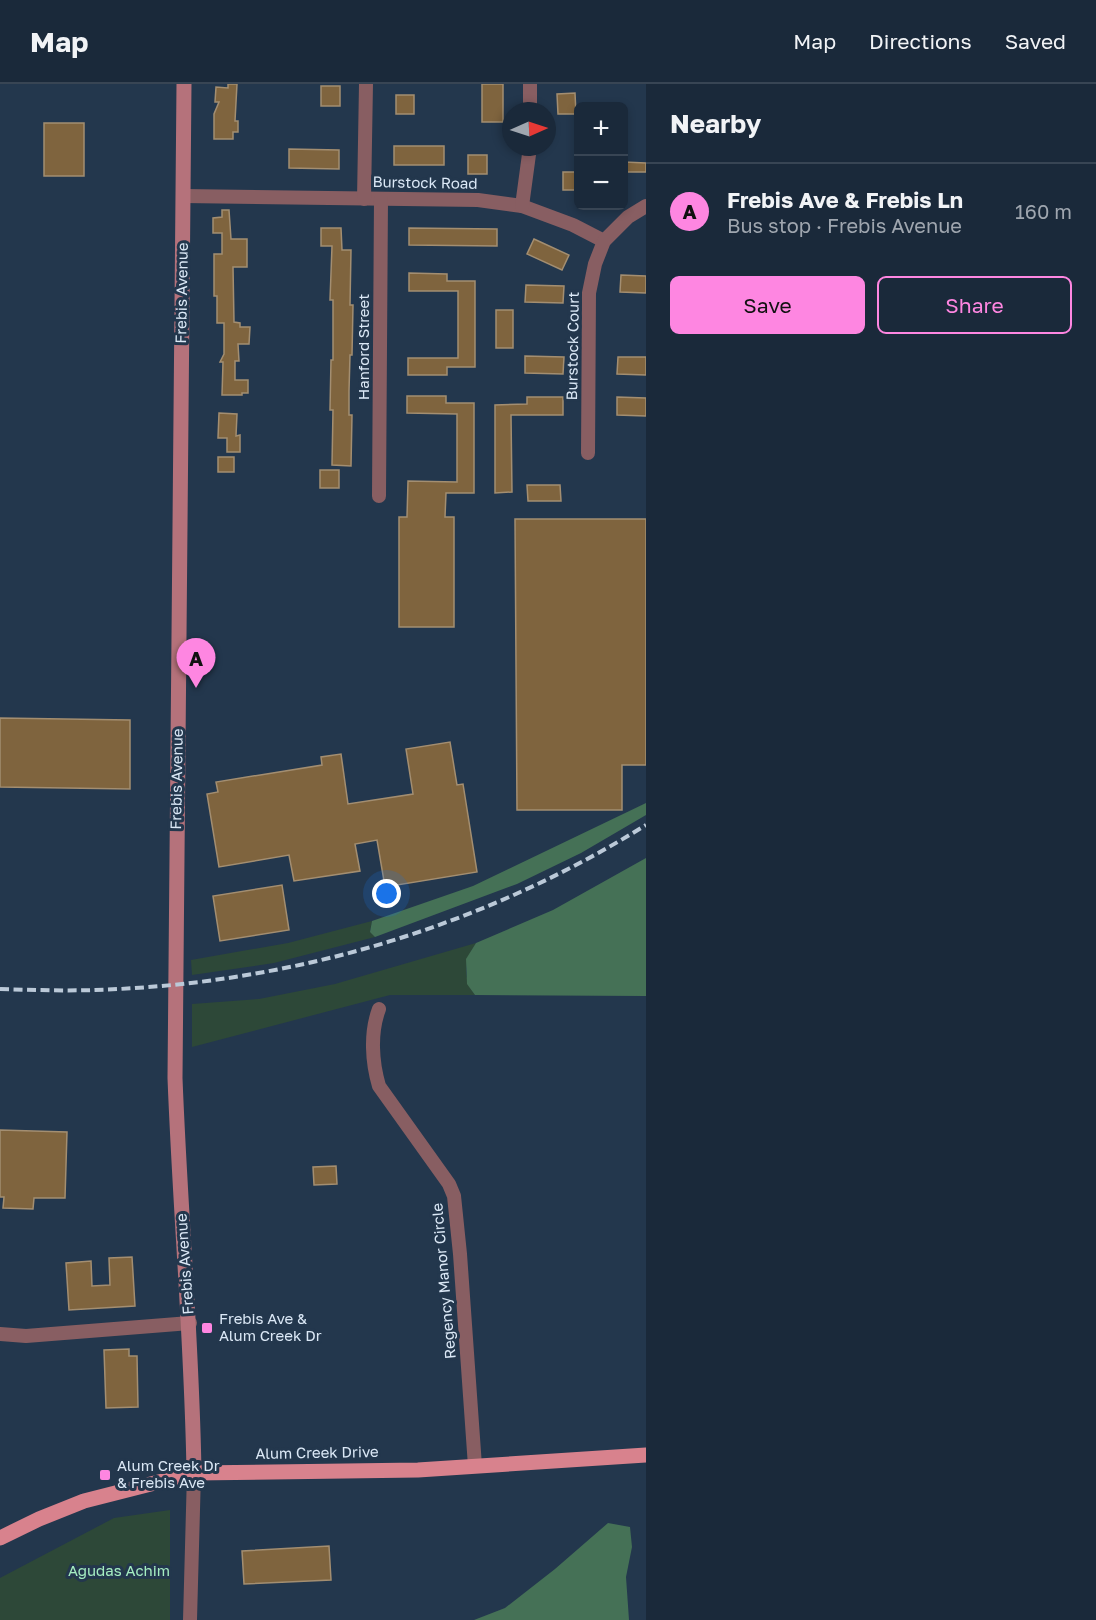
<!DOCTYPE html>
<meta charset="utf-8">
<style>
:root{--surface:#1a293a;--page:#273545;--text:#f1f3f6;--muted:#9fa6af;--line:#384554;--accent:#fe86e1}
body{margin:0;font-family:"Golos Text",sans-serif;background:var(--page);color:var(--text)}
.controls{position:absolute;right:18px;top:18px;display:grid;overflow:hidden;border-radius:9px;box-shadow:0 3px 9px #0003}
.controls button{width:54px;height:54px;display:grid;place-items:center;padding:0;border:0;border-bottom:2px solid var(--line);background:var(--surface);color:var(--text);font:30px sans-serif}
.compass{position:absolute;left:502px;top:18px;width:54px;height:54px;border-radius:50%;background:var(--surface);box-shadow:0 3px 9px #0003;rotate:87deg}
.you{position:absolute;left:387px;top:810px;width:21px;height:21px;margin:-15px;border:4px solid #fff;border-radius:50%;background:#1a73e8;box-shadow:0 0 0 9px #1a73e833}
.badge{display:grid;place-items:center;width:39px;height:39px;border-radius:50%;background:var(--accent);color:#111;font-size:20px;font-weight:700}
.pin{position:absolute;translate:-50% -50px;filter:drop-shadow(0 2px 3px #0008)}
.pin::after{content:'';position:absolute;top:32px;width:21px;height:18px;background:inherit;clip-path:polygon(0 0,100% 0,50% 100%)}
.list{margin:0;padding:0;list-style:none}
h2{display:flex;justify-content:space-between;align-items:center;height:78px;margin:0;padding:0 24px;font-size:26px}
h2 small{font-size:20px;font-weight:400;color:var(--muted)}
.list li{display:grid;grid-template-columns:39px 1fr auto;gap:18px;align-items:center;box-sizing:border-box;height:96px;padding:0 24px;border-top:2px solid var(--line)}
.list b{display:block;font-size:22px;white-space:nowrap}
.list p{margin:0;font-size:20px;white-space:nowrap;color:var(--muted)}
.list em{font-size:20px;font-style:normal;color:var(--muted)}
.actions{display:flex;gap:12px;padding:18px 24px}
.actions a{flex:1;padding:14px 0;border:2px solid var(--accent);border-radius:9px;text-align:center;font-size:21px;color:var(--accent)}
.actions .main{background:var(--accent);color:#111}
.map{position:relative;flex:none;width:646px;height:1536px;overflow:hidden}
header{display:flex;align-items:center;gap:36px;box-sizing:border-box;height:84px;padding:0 30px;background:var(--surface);border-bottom:2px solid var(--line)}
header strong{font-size:28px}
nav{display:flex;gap:33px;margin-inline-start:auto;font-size:21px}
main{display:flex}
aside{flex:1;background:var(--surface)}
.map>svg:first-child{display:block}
</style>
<header>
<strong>Map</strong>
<nav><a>Map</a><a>Directions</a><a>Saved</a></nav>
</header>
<main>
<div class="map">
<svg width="646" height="1536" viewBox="0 0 646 1536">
<rect width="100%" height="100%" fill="#23374d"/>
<g fill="#2d4838">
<polygon points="372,837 370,847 375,853 274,879 192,891 191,876 288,859"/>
<path d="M476 859C464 878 462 892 475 911H390L192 963V920L259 915 335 900Z"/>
<polygon points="170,1426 170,1536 0,1536 0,1494 114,1434"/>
</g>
<g fill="#457156">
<polygon points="646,719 646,731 581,769 517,800 375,853 370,848 372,837 473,802"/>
<polygon points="646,774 646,912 475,911 467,900 466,875 476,859 553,826"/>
<polygon points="608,1439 630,1443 632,1463 626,1493 629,1536 474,1536 505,1524 555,1485"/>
</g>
<g fill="#7f643e" stroke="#a38e71" stroke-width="1.5">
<polygon points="228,0 237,0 235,37 238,37 238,48 233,48 233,55 214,55 214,30 219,18 215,18 216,3 228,4"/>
<rect x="482" y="0" width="21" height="38"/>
<rect x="321" y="2" width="19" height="20"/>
<polygon points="575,9 576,30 558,30 557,10"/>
<rect x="396" y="11" width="18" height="19"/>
<rect x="44" y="39" width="40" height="53"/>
<rect x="394" y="62" width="50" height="19"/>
<polygon points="289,65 339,66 339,85 289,84"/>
<rect x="468" y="71" width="19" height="19"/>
<polygon points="624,78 646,79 646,88 624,88"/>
<rect x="563" y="88" width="16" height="18"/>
<polygon points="222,126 229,126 231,155 247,155 247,183 233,183 234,238 240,239 240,243 250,243 249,260 238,260 239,277 235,277 235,296 248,296 248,309 242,309 242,311 222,311 223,278 220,278 224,270 224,239 217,239 217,212 214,212 214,170 222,170 222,149 213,149 213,134 222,133"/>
<polygon points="321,144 341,144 342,166 351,166 350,221 353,221 352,271 350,271 349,307 349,331 352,331 351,382 332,381 333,326 330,326 331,276 333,276 333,216 330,216 332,162 321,162"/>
<polygon points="409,144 497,145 497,162 409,161"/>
<polygon points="534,155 569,171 562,186 527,170"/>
<polygon points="409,189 447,190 447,197 475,197 475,283 447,283 447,291 408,291 408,274 458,274 458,207 409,207"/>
<polygon points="621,191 646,192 646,209 620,208"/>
<polygon points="526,201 564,202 563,219 525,218"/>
<rect x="496" y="226" width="17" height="38"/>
<polygon points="525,272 564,273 563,290 525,289"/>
<polygon points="618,273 646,273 646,291 617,290"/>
<polygon points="407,312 446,312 446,319 474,319 474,409 446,409 445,433 454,433 454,543 399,543 399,433 407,433 408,397 457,398 457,330 407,329"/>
<polygon points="527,313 563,313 563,331 511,331 512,408 495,409 495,321 527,320"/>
<polygon points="617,313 646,314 646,332 617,331"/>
<polygon points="219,329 237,330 236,352 240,351 240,368 227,368 227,354 218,354"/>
<rect x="218" y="373" width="16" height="15"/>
<rect x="320" y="386" width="19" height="18"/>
<polygon points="527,401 560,401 561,417 528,417"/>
<polygon points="515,435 646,435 646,681 622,681 622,726 517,726"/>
<polygon points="0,634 130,636 130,705 0,703"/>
<polygon points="450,658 457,701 463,700 477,788 385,803 377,756 355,760 360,787 294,797 289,771 219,783 207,710 218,708 216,698 322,681 321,673 341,670 348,720 413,710 406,665"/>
<polygon points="282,801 289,846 220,857 213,812"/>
<polygon points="0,1046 67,1048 65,1114 34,1114 33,1125 3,1124 4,1113 0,1113"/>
<polygon points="336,1082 337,1100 314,1101 313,1083"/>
<polygon points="132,1173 135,1222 69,1226 66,1179 91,1177 92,1202 110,1201 109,1174"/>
<polygon points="129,1265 129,1272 137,1272 138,1323 106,1324 104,1266"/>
<polygon points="329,1462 331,1496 244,1500 242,1467"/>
</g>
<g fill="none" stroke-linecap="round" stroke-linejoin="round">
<g stroke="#885e62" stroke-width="14">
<polyline points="530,27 530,0"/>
<polyline points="183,112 478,116 522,122 573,141 604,157"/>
<polyline points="364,115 366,0"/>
<polyline points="522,122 530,63"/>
<polyline points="588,369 589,209 595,180 604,157 628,133 646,122"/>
<polyline points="379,412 381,115"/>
<path d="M379 925C370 949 372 978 379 1002L449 1100 454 1112 460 1170 475 1382"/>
<polyline points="0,1250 26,1252 190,1239"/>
<polyline points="190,1536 194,1389"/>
</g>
<path stroke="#b5727b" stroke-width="15" d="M184 0 175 994C180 1126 192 1257 194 1389"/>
<polyline stroke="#d8828d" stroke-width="15" points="0,1454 39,1435 84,1417 194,1389 418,1386 646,1371"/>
<path stroke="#bbc9d8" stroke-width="4" stroke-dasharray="9 4.5" stroke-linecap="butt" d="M0 905C32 906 64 907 95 906 290 900 480 844 646 741"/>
</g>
<g fill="#fe86e1" stroke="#23374d" stroke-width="2">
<rect x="201" y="1238" width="12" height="12" rx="3"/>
<rect x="99" y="1385" width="12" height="12" rx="3"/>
</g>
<g text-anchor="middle" stroke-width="6" stroke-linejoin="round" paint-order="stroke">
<g font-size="15" fill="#dbe8f6" stroke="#23374d">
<text transform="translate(425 99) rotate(1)" y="5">Burstock Road</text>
<text transform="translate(182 209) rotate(-89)" y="5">Frebis Avenue</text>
<text transform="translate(573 262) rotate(-89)" y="5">Burstock Court</text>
<text transform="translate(364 263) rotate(-90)" y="5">Hanford Street</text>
<text transform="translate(177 695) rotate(-89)" y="5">Frebis Avenue</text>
<text transform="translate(185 1180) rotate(-94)" y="5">Frebis Avenue</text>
<text transform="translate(444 1197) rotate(-95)" y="5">Regency Manor Circle</text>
<text transform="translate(317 1369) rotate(-1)" y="5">Alum Creek Drive</text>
</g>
<g font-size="15" fill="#dbe8f6" stroke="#23374d" text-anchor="start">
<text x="219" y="1240">Frebis Ave &amp;<tspan x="219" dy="17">Alum Creek Dr</tspan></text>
<text x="117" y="1387">Alum Creek Dr<tspan x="117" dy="17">&amp; Frebis Ave</tspan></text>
</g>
<g font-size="15" fill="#a5edc1" stroke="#23374d">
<text x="119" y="1492">Agudas Achim</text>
</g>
</g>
</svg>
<div class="controls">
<button>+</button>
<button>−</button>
</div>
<svg class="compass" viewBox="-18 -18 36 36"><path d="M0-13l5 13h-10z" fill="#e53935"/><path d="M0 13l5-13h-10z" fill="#9fa6af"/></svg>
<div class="you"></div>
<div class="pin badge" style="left:196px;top:604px">A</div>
</div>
<aside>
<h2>Nearby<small></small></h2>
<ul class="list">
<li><span class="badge">A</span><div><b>Frebis Ave &amp; Frebis Ln</b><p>Bus stop · Frebis Avenue</p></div><em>160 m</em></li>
</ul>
<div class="actions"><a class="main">Save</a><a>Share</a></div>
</aside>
</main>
